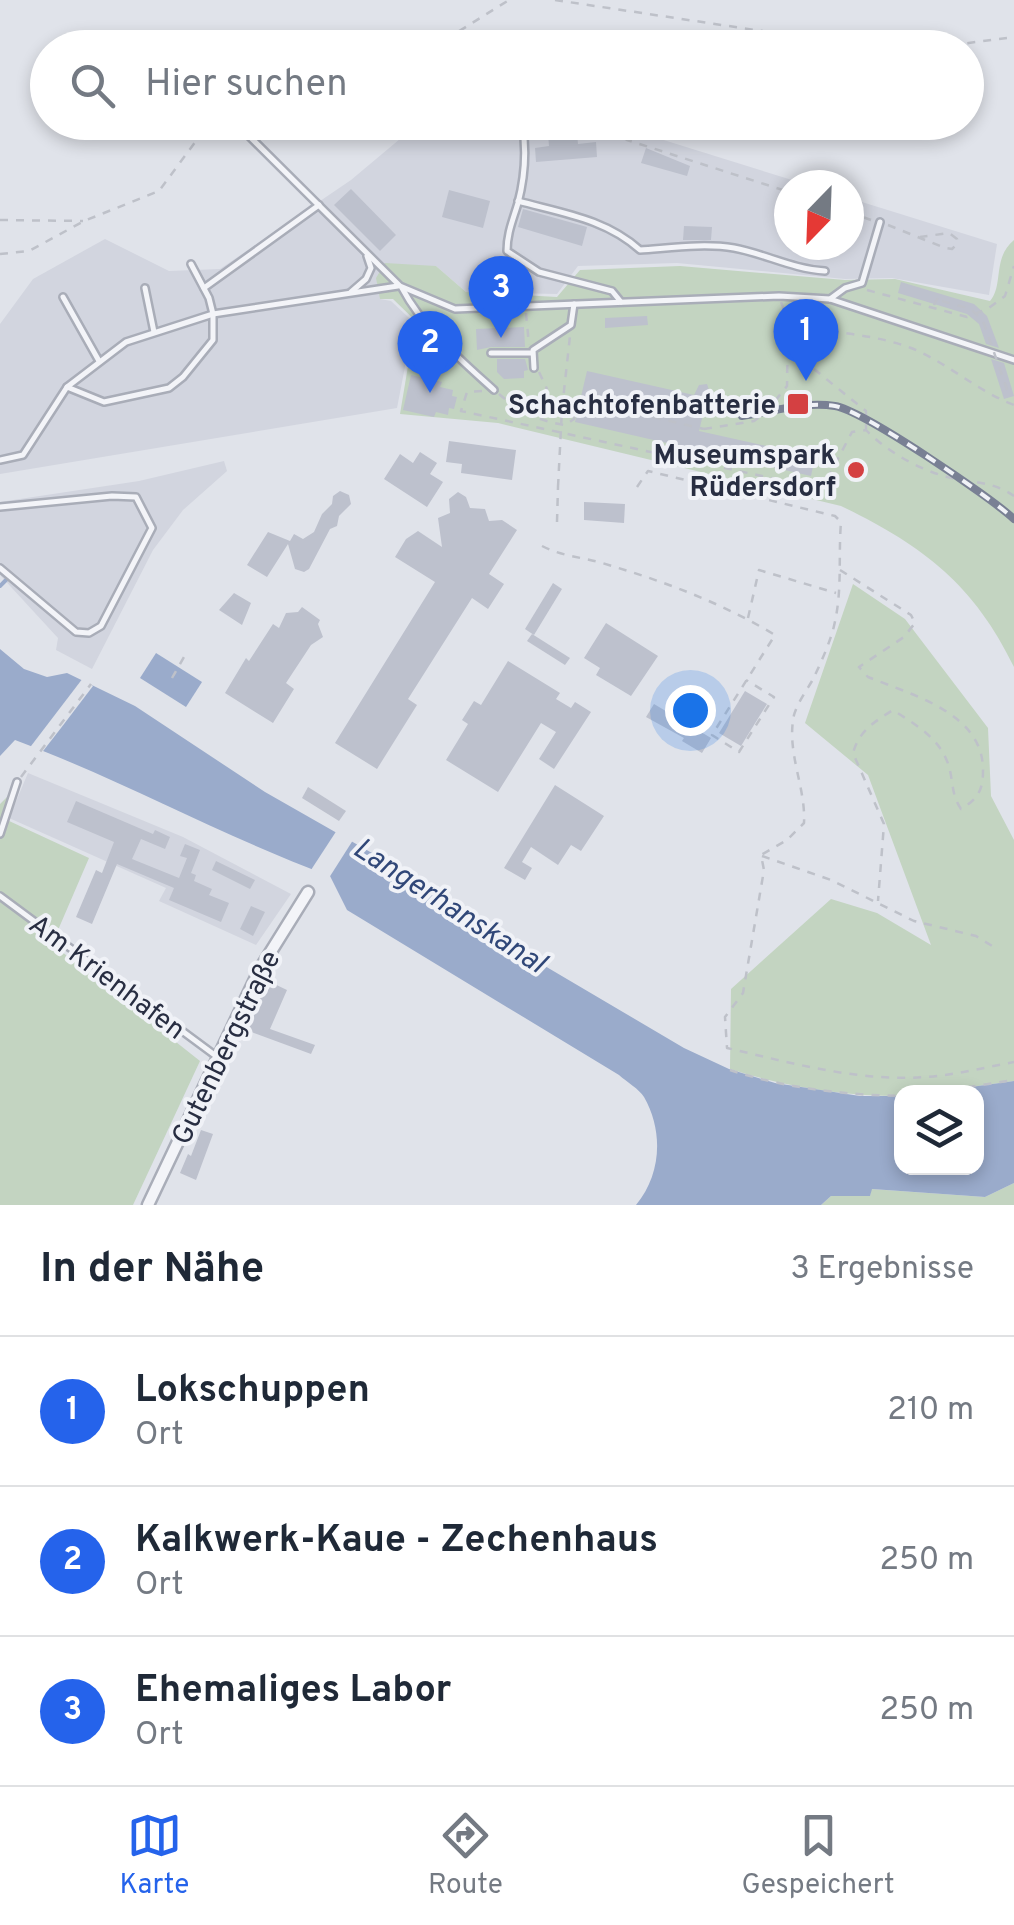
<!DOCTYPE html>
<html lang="de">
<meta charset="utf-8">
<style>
:root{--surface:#fff;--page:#f6f6f7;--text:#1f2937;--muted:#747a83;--line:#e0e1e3;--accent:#2563eb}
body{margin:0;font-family:Overpass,sans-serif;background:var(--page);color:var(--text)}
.controls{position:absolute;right:30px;bottom:30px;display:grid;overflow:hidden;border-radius:20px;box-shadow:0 5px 15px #0003}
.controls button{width:90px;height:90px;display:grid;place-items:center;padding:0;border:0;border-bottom:2px solid var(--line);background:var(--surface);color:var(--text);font:50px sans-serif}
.compass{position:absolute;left:774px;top:170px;width:90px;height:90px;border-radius:50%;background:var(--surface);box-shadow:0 5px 15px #0003;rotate:203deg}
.you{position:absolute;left:690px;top:710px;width:35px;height:35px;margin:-25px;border:8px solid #fff;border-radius:50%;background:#1a73e8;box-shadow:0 0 0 15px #1a73e833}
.badge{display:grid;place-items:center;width:65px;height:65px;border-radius:50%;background:var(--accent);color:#fff;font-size:32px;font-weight:700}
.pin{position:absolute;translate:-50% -82px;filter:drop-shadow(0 2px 5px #0008)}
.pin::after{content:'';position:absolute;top:52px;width:35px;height:30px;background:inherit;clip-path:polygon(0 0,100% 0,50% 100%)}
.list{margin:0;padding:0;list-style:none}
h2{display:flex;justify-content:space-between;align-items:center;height:130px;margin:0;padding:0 40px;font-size:42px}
h2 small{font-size:32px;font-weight:400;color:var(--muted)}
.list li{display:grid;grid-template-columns:65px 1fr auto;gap:30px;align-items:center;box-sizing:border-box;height:150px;padding:0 40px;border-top:2px solid var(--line)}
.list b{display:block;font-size:38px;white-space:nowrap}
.list p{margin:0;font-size:32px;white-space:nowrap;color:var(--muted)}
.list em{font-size:32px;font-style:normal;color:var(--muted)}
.icon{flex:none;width:55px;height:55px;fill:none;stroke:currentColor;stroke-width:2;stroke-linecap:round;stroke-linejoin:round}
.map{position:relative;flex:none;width:1014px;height:1205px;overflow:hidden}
.search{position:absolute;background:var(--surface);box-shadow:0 5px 15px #0003;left:30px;right:30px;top:30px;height:110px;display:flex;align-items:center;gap:25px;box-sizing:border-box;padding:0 35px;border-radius:55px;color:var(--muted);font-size:38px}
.sheet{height:580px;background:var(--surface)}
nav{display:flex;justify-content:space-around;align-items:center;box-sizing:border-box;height:140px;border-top:2px solid var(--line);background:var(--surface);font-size:28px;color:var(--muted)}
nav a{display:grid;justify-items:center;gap:5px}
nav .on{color:var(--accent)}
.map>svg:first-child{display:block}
</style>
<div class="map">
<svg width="1014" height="1205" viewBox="0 0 1014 1205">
<rect width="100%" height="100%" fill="#e0e3ea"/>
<g fill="#d2d5df">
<polygon points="419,123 609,123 808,185 789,185 789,245 849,245 849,198 997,244 989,295 892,278 845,279 677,263 578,266 557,294 466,292 436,266 380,299 391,301 423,331 409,346 397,408 0,474 0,324 33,279 105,239 169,271 220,269 351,180"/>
<polygon points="224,461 227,471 183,510 153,550 92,669 56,650 58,638 0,575 0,502 139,481"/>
<polygon points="28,773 183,837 291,894 256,945 159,901 166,888 9,818"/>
</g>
<g fill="#c3d4c1">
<path d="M1014 240V667C974 584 922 545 841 506L498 423 400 414 411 348 426 331 393 299H380L376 278 385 263 436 266 466 292 557 297 580 270 680 266 845 280 895 279 990 301C1004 285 992 258 1014 240Z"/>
<path d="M853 584 905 619 988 728 991 796 1014 840V1081L935 1092H902L901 1096C841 1096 787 1087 730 1069L731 989 831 899 877 913 931 945 868 775 805 723Z"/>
<polygon points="13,791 7,820 89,858 52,944 200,1061 133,1205 0,1205 0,804"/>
<polygon points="1014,1183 1014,1205 821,1205 831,1196 870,1196 871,1189 985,1197"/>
</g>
<g fill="#9aabcb">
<path d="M0 649 24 669 47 677 67 673 135 706 265 792 372 853 533 959 684 1048 729 1069 775 1083 860 1096H901L902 1168H976V1092H935L1014 1081V1183L985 1197 872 1189 870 1196H831L821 1205H636C661 1175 664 1132 644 1097 639 1089 627 1082 619 1075L347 910 330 876C222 836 122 780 15 740L0 756Z"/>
<polygon points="156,653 202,682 186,707 140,678"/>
</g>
<g fill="#e0e3ea">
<polygon points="83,678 93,686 61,728 40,755 28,750"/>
<polygon points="339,827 355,837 327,881 309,873"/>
</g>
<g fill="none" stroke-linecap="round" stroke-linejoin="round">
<polyline stroke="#9aabcb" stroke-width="4" points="0,586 6,580"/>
</g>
<g fill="#bdc1cd">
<polygon points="547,122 576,122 578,144 596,142 597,157 536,162 535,148 549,146"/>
<polygon points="646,148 690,166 687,176 641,163"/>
<polygon points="351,189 396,235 380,251 334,205"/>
<polygon points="449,190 490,201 483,228 442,217"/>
<polygon points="523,209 587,227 582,246 518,227"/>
<polygon points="684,226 712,227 711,240 683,240"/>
<polygon points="901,282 974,304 987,316 999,348 986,344 979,324 967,314 898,293"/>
<polygon points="647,316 648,325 605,328 605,318"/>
<polygon points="524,327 525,347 491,347 477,350 476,329"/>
<polygon points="497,359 525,359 528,370 524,371 524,378 504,379 497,372"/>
<polygon points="991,359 1004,363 1014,396 1004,399"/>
<polygon points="587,371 694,395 699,385 707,384 709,390 699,431 815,457 811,476 575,422"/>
<polygon points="411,375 442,382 440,387 453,390 452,396 457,397 454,409 449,408 448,415 436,412 434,417 403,410"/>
<polygon points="449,441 516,450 512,480 461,473 462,464 446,462"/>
<polygon points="420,452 437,463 430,474 443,482 427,507 384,479 400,454 413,463"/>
<polygon points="340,491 349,495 351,504 339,516 337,526 330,529 309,569 304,572 295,569 288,544 267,577 247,565 268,532 290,541 294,534 303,539 314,532 322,514 332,504 333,496"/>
<polygon points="458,492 466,497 470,508 485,509 489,521 502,520 517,530 489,574 504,584 488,609 472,598 408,699 417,705 377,769 335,743 435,582 395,557 406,539 418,531 442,547 438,518 450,513 449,499"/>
<polygon points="584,502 625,504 624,523 584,520"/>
<polygon points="553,583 562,589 534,635 525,629"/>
<polygon points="234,593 251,603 242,625 219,610"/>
<polygon points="302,607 320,620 318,624 323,637 311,645 286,683 294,689 273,723 225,693 246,658 249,661 273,624 279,628 286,613 298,612"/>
<polygon points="606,623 658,656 631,696 596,675 600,668 584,658"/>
<polygon points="532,634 570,658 565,665 527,641"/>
<polygon points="508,661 560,693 556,699 571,708 575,702 591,712 554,769 539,759 556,732 541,723 498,792 446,760 468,724 462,720 474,701 481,705"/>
<polygon points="745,691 767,704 741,746 719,733"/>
<polygon points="654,704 711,738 702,753 682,741 684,738 646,717"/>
<polygon points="555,785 604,816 581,851 571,845 558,865 531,847 522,862 532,868 525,880 504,868"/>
<polygon points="308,787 346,811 339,821 302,798"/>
<polygon points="76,801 153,834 155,830 170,837 165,849 141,839 132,859 179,878 187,858 180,856 185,844 200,850 191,873 196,875 194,881 212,889 209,895 229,903 221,922 169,900 174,888 117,864 92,924 76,917 96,870 102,873 114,842 67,822"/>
<polygon points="216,861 255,880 250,889 212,870"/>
<polygon points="251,906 265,912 253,936 240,929"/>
<polygon points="268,981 287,990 270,1029 315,1045 311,1054 246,1030"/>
<polygon points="201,1130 213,1134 196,1180 180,1173 188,1154 191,1156"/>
</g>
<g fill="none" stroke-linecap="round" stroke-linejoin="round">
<g stroke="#a9adb8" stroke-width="10">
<g id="service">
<polyline points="235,122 400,286 455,309 779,296 830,299 1014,360"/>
<polyline points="426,122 454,127 477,122"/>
<path d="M522 122C527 150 525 176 518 203 513 220 507 233 507 251L539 272 612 291 621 302"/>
<path d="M518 201C562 213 606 219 640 250 670 248 704 243 734 248 766 254 792 269 825 271"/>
<polyline points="145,288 154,332"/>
<polyline points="204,288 319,205"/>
<path d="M402 288C423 328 461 360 494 390"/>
<polyline points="351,292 366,279 371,268 367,256"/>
<polyline points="63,297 99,361"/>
<polyline points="830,299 845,288 862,283 880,222"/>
<polyline points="491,353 532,353"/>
<polyline points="534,368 533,350 571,325 574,304"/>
<polyline points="67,387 104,402 169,388 183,377 213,340 213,314 209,298 191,264"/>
<polyline points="0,460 23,455 67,387 126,342 213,314 398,286"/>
<polyline points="0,507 112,496 136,497 152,528 101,626 89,633 76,632 0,568"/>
<polyline points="0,834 17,782"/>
<polyline points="0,896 216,1056"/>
</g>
</g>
<g stroke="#a9adb8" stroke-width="15">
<polyline id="minor" points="148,1205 260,969 308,892"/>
</g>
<g stroke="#bec1c9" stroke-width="2.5" stroke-dasharray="8 8" stroke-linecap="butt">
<polyline points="555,0 862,46 938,47 1014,37"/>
<polyline points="432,48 509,0"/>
<polyline points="597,122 627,140 789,192"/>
<polyline points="849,212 871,220"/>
<polyline points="0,220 83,221"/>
<polyline points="888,225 945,248 952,249 956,245 957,239 949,233 920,237"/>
<polyline points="0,254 29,251 84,221 159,191 210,122"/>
<polyline points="867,290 967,317 989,308 1005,296 1014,266"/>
<path d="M781 302 788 320 795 325C833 333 874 334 911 348 948 363 977 391 1014 405"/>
<polyline points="934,305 937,299 942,301"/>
<polyline points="526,313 529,345"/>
<polyline points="789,349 866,411 866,429"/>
<polyline points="539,372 547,389 544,400 555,417 561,408"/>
<path d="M482 391 467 392 461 411 822 489 852 432 866 430C889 454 928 475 962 480 982 483 997 484 1014 496"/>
<path d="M499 394C517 410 541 422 565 425L574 419 575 399"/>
<polyline points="562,409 570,336"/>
<polyline points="527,411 553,417"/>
<polyline points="704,429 754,421 767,411 787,386 788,321"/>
<path d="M637 487 648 471 835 516 841 522C838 560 843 592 833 630 828 647 820 665 812 681 806 691 797 704 794 715 786 752 806 787 804 823L787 840 761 855 764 870 743 993 725 1017 727 1048C796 1064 866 1084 937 1076 962 1073 988 1067 1014 1062"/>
<polyline points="557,522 558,487"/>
<path d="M542 546C561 556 581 557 602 563 663 581 720 602 775 635L712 735 739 752 774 697 746 680"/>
<path d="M840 570 911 615 915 623 904 637 859 667 868 677C912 695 984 713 983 771 983 790 978 799 961 809 950 793 954 778 947 761 937 736 914 724 893 710 874 722 859 731 853 753L884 824 878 901"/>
<polyline points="748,618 759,570 836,593"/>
<polyline points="172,678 184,657"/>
<polyline points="21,777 91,684"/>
<polyline points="762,856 831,880 914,921 976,936 997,949"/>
<path d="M730 1070C784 1088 845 1095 902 1096"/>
<polyline points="936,1092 1014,1080"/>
</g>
<use href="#service" stroke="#f3f4f8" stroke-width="5"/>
<use href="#minor" stroke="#f3f4f8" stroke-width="10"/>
<g stroke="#798094" stroke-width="8">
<path id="rail" d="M742 416C773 412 803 401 835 406 864 411 989 496 1014 519"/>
</g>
<use href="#rail" stroke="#f0f2f7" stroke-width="4" stroke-dasharray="11" stroke-linecap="butt"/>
<g stroke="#bec1c9" stroke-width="2.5" stroke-dasharray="8 8" stroke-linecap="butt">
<polyline points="942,301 971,309 983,321 1009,395"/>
<polyline points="575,399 704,429"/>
<polyline points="558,487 562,409"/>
</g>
</g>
<g fill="#d44042" stroke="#f0f2f7" stroke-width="4">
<rect x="786" y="392" width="24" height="24" rx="5"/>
<circle cx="856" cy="470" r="10"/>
</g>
<g text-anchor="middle" stroke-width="8" stroke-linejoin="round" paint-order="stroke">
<g font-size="28" font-weight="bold" fill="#282e42" stroke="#f0f2f7" text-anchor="end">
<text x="776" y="414">Schachtofenbatterie</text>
<text x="836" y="464">Museumspark<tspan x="836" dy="32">Rüdersdorf</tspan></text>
</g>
<g font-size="28" fill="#282e42" stroke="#f0f2f7">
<text transform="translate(108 976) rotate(37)" y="10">Am Krienhafen</text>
<text transform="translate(225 1047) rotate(-64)" y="10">Gutenbergstraße</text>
</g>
<g font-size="30" font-style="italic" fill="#304778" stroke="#f0f2f7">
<text transform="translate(450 905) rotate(33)" y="10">Langerhanskanal</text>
</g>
</g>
</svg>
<div class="controls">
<button><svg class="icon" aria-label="layers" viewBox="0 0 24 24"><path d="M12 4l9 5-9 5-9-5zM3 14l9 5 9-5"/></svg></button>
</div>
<svg class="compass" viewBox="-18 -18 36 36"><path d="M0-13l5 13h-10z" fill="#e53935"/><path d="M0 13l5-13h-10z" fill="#747a83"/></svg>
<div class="you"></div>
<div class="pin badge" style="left:806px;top:381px">1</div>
<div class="pin badge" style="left:430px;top:393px">2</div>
<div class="pin badge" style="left:501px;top:338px">3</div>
<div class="search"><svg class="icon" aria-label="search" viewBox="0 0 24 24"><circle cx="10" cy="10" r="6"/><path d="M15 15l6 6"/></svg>Hier suchen</div>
</div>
<section class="sheet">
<h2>In der Nähe<small>3 Ergebnisse</small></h2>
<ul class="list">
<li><span class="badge">1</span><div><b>Lokschuppen</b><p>Ort</p></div><em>210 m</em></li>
<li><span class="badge">2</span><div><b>Kalkwerk-Kaue - Zechenhaus</b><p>Ort</p></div><em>250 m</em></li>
<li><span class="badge">3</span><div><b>Ehemaliges Labor</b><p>Ort</p></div><em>250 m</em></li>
</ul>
</section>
<nav>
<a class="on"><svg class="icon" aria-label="map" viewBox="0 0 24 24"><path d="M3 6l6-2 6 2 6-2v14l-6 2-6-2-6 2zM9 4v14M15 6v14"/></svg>Karte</a>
<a><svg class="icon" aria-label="directions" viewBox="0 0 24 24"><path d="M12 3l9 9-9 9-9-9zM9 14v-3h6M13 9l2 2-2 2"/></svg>Route</a>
<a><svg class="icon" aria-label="saved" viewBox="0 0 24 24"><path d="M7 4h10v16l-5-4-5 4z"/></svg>Gespeichert</a>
</nav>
